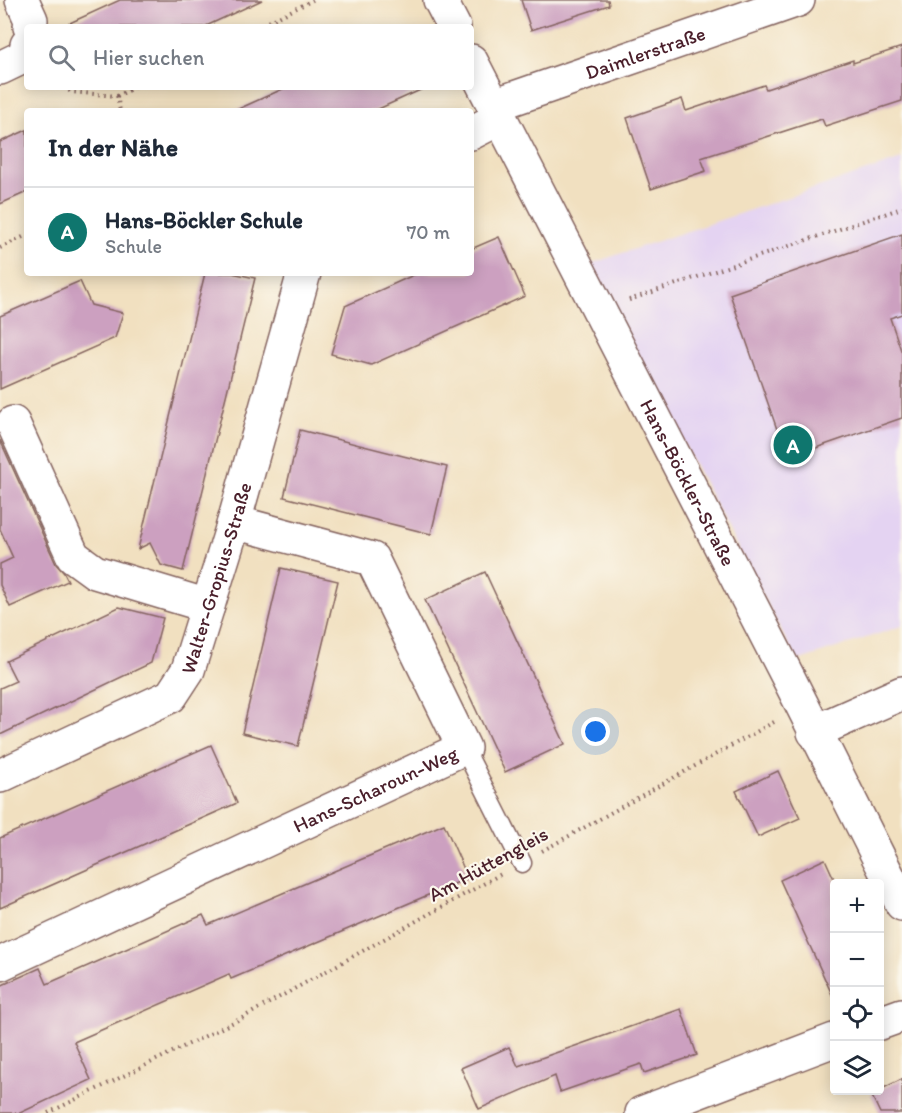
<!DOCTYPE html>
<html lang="de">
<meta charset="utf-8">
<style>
:root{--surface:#fff;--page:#f2f2f3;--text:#1f2937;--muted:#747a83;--line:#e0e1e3;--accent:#0f766e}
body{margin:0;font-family:Itim,sans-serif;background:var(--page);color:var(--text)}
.controls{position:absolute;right:18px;bottom:18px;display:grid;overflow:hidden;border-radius:6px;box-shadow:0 3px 15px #0003}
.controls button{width:54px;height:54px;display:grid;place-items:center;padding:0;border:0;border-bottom:2px solid var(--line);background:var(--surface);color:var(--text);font:30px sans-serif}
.you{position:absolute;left:596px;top:732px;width:21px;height:21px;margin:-15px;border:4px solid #fff;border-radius:50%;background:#1a73e8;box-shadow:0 0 0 9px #1a73e833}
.badge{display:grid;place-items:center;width:39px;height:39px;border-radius:50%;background:var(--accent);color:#fff;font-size:20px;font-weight:700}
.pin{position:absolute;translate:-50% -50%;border:3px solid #fff;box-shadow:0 2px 6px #0006}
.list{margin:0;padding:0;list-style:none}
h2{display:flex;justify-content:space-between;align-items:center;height:78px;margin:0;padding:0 24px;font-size:26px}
h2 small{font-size:20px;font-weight:400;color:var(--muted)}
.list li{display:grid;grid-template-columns:39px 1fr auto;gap:18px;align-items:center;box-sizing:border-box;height:90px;padding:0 24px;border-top:2px solid var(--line)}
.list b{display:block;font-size:22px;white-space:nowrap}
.list p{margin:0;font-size:20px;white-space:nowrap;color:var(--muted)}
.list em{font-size:20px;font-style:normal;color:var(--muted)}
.icon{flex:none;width:33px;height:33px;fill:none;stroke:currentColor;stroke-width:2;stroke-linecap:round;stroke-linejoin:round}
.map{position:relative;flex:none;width:902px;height:1113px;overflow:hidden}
.search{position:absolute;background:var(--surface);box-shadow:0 3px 15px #0003;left:24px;top:24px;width:450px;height:66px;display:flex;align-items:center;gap:15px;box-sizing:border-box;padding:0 21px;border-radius:6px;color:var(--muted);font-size:22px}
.panel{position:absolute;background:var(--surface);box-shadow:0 3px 15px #0003;left:24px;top:108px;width:450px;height:168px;border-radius:6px}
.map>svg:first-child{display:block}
</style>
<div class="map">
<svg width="902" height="1113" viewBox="0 0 902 1113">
<rect width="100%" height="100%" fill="#fbf7ec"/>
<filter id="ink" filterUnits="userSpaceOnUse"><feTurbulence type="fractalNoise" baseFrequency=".0167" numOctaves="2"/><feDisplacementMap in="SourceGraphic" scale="12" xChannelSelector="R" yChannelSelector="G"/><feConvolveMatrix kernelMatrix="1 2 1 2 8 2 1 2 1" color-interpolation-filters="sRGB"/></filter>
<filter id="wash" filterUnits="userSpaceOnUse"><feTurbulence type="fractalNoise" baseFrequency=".008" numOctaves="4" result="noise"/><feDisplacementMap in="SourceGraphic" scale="24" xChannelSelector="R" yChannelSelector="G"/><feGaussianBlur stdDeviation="1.35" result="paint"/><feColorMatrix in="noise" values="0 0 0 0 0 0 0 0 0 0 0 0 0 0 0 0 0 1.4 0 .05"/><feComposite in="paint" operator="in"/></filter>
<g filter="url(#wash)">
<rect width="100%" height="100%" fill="#f1e0c0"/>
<polygon fill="#e4d3f2" points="902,159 902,626 797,661 590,264"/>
<g id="blocks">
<g fill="#cca0c0">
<polygon points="120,0 262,0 204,27 61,27"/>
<polygon points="521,0 608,0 609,5 531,30"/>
<polygon points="902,47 902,101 825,126 822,119 701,158 706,171 651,189 627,118 682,99 686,111 764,85 766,89 853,60 853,63"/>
<polygon points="287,87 427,87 374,111 234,111"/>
<polygon points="27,130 27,192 0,204 0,142"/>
<polygon points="902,234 902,314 890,318 902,353 902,418 787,458 730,294"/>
<polygon points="499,237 525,296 371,365 331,354 345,306 418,273 471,273 471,249"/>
<polygon points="205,273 232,273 255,278 183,571 161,565 150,543 138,549"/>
<polygon points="80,281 91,305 123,313 115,338 0,389 0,316"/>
<polygon points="300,430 447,467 431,534 284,497"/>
<polygon points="0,440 56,564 64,573 68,581 10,607 0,585 0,564 13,558 0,529"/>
<polygon points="281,568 338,581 298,746 242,733"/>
<polygon points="485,572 565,744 505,772 425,600"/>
<polygon points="119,607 163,618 151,663 0,735 0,688 16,681 6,661"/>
<polygon points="211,745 237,803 0,908 0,838"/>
<polygon points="778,771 800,818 758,837 736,791"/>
<polygon points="444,824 468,878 231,979 229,974 74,1042 91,1080 20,1113 0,1113 0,986 40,968 47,984 203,915 208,925"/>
<polygon points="825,859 834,879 834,999 780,880"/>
<polygon points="681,1009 697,1055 644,1073 641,1064 560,1092 555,1076 479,1109 461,1068 509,1047 518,1066"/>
<polygon points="902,1079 902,1113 880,1113 871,1094"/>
</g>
</g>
</g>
<g filter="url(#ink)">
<use href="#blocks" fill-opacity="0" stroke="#84635f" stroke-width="1.5"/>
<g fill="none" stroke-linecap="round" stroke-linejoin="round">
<g stroke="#84635f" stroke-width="21">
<polyline id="lane" points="464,748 522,863"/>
</g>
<g stroke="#84635f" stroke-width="36">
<g id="street">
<polyline points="22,0 31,20 30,27"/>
<polyline points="440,0 454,27"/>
<path id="s1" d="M471 61 790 681 902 904"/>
<polyline points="0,68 25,56 27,45"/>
<path id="s2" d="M494 105 798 0"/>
<polyline points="471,133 500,118"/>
<polyline points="13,423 73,556 95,572 208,606"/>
<polyline points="814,732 902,693"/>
<path id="s3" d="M0 776 171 696 188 670 234 522 304 273"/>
<path id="s4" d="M0 964 464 748 372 559 234 522"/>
<polyline points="880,1023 902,1015"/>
<polyline points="642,1113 834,1040"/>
</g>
</g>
<g stroke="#84635f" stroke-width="4" stroke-dasharray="1.5 4.5" stroke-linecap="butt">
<polyline points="258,27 313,0"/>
<polyline points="64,87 71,92 117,96"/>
<polyline points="117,96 136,87"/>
<polyline points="117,96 120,111"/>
<polyline points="0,248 27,235"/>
<polyline points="629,300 902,208"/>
<polyline points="542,851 774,722"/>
<polyline points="48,1113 242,1018 501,874"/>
</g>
<use href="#lane" stroke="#fff" stroke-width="18"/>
<use href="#street" stroke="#fff" stroke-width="33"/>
</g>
</g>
<g text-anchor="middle" stroke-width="4.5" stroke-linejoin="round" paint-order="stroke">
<g font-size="20" fill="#4a1f2b" stroke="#fbf7ec">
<text dy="7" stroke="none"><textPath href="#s2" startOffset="160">Daimlerstraße</textPath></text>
<text dy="7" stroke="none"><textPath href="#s1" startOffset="474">Hans-Böckler-Straße</textPath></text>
<text dy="7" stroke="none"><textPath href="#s3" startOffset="316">Walter-Gropius-Straße</textPath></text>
<text dy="7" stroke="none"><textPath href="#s4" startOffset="414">Hans-Scharoun-Weg</textPath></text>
<text transform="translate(488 864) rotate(-29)" y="7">Am Hüttengleis</text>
</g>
</g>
</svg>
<div class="controls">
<button>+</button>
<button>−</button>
<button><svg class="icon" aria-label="locate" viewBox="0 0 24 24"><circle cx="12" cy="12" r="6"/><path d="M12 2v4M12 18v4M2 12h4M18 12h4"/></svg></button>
<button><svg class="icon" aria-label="layers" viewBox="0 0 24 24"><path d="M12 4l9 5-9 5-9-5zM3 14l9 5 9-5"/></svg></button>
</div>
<div class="you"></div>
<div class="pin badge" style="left:793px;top:445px">A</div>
<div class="search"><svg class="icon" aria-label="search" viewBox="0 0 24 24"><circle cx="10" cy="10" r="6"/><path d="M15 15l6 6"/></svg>Hier suchen</div>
<section class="panel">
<h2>In der Nähe<small></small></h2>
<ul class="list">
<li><span class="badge">A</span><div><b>Hans-Böckler Schule</b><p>Schule</p></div><em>70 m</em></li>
</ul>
</section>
</div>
